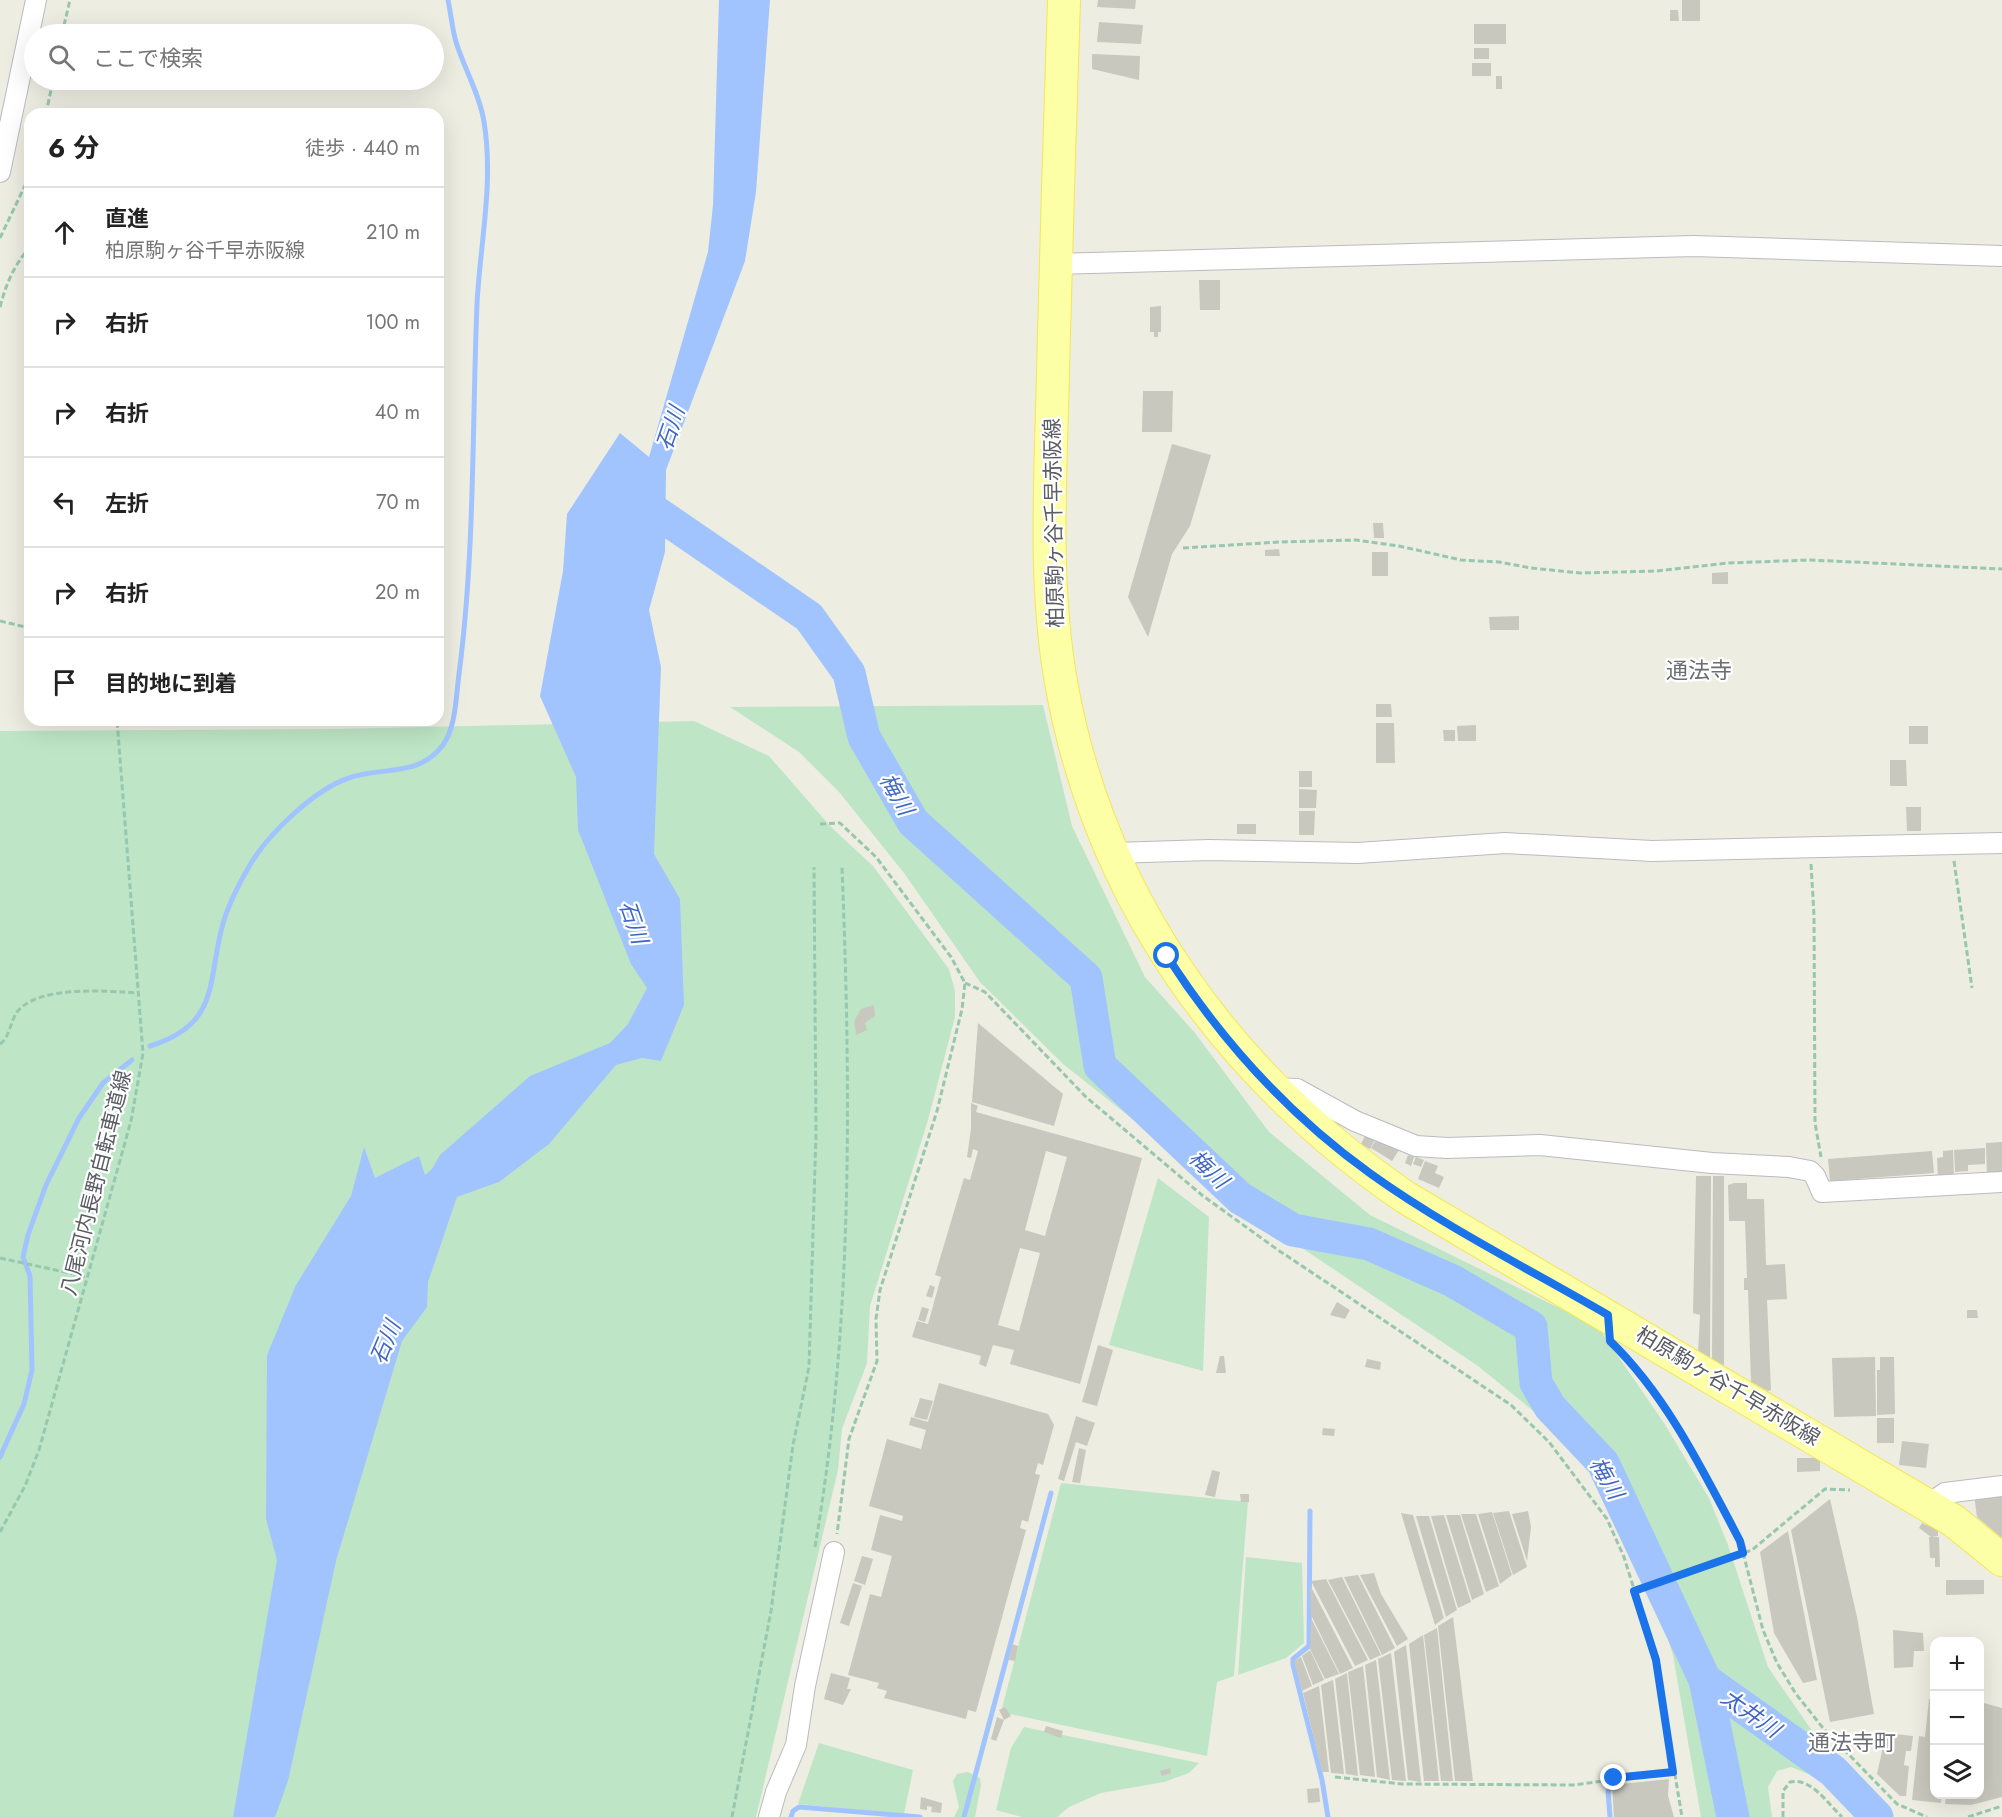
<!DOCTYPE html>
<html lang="ja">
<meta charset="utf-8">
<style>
:root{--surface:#fff;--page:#f6f6f6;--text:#222;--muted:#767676;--line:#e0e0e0}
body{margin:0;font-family:Jost,"Noto Sans JP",sans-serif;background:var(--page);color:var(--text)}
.controls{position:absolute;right:18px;bottom:18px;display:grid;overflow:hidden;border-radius:12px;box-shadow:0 6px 24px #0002}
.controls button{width:54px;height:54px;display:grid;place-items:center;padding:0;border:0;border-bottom:2px solid var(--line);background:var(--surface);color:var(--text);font:30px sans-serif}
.stop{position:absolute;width:18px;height:18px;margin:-14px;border:4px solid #1a73e8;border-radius:50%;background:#fff}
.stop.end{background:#1a73e8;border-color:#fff;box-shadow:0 2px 6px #0008}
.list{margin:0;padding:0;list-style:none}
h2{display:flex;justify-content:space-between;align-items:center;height:78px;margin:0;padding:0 24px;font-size:26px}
h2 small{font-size:20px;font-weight:400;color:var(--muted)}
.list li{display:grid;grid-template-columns:39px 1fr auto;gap:18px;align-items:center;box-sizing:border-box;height:90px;padding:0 24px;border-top:2px solid var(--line)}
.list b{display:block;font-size:22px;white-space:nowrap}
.list p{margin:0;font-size:20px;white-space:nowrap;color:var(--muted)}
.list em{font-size:20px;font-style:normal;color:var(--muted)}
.icon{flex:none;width:33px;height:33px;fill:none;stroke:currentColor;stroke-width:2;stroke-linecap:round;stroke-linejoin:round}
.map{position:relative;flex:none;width:2002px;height:1817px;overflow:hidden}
.search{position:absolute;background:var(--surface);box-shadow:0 6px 24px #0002;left:24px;top:24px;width:420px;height:66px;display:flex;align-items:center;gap:15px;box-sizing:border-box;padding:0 21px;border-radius:33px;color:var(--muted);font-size:22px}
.panel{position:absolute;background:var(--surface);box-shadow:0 6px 24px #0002;left:24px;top:108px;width:420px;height:618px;border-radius:18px}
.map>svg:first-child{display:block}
</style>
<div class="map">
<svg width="2002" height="1817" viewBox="0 0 2002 1817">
<rect width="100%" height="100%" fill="#eeede2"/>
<g fill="#bee6c6">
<polygon points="1043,705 1072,826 1145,977 1195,1033 1269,1132 1370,1215 1598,1327 1664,1423 1709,1498 1728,1545 1768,1667 1826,1751 1818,1778 1791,1767 1777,1771 1768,1787 1772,1817 1701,1817 1673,1655 1658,1608 1638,1555 1609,1495 1575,1445 1478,1366 1187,1171 1140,1125 1063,1064 980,982 904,873 839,792 799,752 730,707"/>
<polygon points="694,721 769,756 830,826 873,866 949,969 955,991 955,1017 928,1120 870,1306 867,1363 842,1429 838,1470 756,1817 0,1817 0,731 337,729"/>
<polygon points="1158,1178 1209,1217 1203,1371 1109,1345"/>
<polygon points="1061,1483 1248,1502 1234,1676 1217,1682 1207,1756 1001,1712"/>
<polygon points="1246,1557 1302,1563 1304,1643 1286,1658 1238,1675"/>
<polygon points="1024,1727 1199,1763 1189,1773 1164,1782 1101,1793 1069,1807 1057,1817 1022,1817 996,1810 1011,1748"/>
<polygon points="819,1743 913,1770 904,1814 798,1804"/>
<polygon points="968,1772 980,1778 981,1785 975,1817 954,1817 959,1807 953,1781 957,1774"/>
</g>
<polygon fill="#a1c4ff" points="719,0 770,0 756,192 745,261 666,470 665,552 649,610 661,667 654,854 680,899 684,1005 661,1061 642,1058 616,1065 549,1144 499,1182 457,1197 428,1282 427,1307 402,1341 336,1561 288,1781 275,1817 233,1817 277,1560 266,1519 267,1355 296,1285 351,1196 364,1147 375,1178 419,1156 425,1175 432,1169 440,1155 530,1076 610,1043 628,1024 647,988 631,964 578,830 576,777 540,696 563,571 567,514 620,433 649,457 708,252 713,205"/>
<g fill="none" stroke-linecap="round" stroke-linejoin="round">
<g stroke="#a1c4ff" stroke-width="5">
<path d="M150 1046C226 1023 205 973 226 914 232 898 241 880 250 865 268 834 315 789 349 778 382 766 418 778 443 745 456 727 456 696 459 674 475 551 472 428 477 304 480 244 494 183 484 122 480 95 464 68 456 42 452 28 451 14 448 0"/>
<polyline points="0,1457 24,1404 32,1370 30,1276 23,1257 28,1235 46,1185 79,1118 103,1083 132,1060"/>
<polyline points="1310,1511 1309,1646 1293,1659 1293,1665 1322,1780 1328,1817"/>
<polyline points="791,1817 793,1811 799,1807 920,1817"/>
<polyline points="964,1817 1051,1493"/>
<polyline points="1610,1817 1608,1791 1612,1785"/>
</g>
<g stroke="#a1c4ff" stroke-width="33">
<polyline points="644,504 809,617 849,673 864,737 913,822 1086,978 1100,1066 1240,1198 1293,1230 1369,1244 1453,1281 1531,1327 1536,1383 1550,1407 1603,1463 1705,1680 1733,1817"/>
<polyline points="1705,1680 1833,1771 1877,1817"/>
</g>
</g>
<g fill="#c9c8be" fill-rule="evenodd">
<polygon points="1098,0 1136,0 1135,9 1097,7"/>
<rect x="1682" y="0" width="18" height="21"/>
<polygon points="1670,10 1678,10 1679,21 1670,21"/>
<polygon points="1099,22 1143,25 1141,44 1097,42"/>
<rect x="1474" y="24" width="32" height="20"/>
<rect x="1474" y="48" width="15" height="11"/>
<polygon points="1092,54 1140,56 1139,80 1092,69"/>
<rect x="1472" y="63" width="19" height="13"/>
<rect x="1496" y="76" width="6" height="13"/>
<polygon points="1199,280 1220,280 1220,310 1200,310"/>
<polygon points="1161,306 1161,332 1158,332 1158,337 1154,337 1154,332 1150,332 1150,307"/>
<polygon points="1143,391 1173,391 1172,432 1142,432"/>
<polygon points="1172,444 1211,455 1190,526 1172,554 1148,637 1128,597"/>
<polygon points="1373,523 1383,523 1384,538 1374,538"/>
<polygon points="1279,549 1280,556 1265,556 1265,550"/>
<rect x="1372" y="552" width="16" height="24"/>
<polygon points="1728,572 1728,584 1712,584 1712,573"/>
<polygon points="1519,616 1519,630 1490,630 1489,617"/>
<polygon points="1376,704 1391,704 1392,717 1376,717"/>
<polygon points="1376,723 1394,723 1395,763 1376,763"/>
<polygon points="1476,725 1476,741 1458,741 1457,726"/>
<rect x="1909" y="726" width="19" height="18"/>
<polygon points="1443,730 1455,730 1455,741 1444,741"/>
<polygon points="1890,760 1906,760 1907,786 1890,786"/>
<rect x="1299" y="771" width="13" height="16"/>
<polygon points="1299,789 1317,790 1316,808 1299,808"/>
<polygon points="1906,807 1921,807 1921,831 1907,831"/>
<polygon points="1299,811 1315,811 1314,835 1299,835"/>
<rect x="1237" y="824" width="19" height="10"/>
<polygon points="874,1005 875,1016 865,1023 867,1030 856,1035 854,1021 861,1009"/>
<polygon points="978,1023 1063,1094 1054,1126 972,1102"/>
<path d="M971 1103 978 1106 976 1112 1142 1158 1080 1384 1010 1364 1014 1350 993 1345 986 1367 979 1364 981 1356 912 1337 917 1321 928 1324 941 1277 935 1275 964 1178 970 1180 978 1151 973 1149 971 1158 967 1157 971 1129ZM1046 1151 1067 1157 1045 1236 1025 1230ZM1020 1248 1040 1253 1019 1331 998 1325Z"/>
<polygon points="1366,1134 1375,1139 1370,1149 1361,1144"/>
<polygon points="1377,1138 1399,1150 1392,1161 1371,1148"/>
<polygon points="2002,1142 2002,1176 1987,1177 1986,1143"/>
<polygon points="1985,1148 1985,1164 1968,1165 1968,1171 1955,1172 1954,1150"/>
<polygon points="1953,1150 1954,1179 1938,1180 1937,1158 1943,1157 1943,1151"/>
<polygon points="1932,1151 1934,1173 1830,1181 1828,1159"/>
<polygon points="1408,1155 1414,1157 1411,1166 1405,1163"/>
<polygon points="1416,1157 1424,1160 1421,1167 1413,1164"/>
<polygon points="1425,1161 1438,1166 1435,1173 1444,1177 1439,1188 1418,1179"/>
<polygon points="1696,1176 1711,1176 1710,1358 1698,1353 1700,1315 1693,1313"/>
<polygon points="1713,1176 1724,1176 1724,1369 1712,1361"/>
<polygon points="1734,1183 1747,1183 1747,1199 1764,1199 1766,1265 1785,1264 1787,1299 1767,1300 1771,1390 1768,1391 1751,1382 1748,1290 1744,1290 1744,1278 1747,1278 1745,1221 1729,1221 1728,1185"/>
<polygon points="930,1285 935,1287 932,1298 926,1296"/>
<polygon points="1337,1302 1350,1310 1345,1319 1330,1315"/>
<polygon points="922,1307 929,1309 925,1322 918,1320"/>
<polygon points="1967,1310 1977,1310 1978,1318 1967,1318"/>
<polygon points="1098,1345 1113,1350 1097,1406 1082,1402"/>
<polygon points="1220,1356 1224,1356 1226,1373 1216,1373"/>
<polygon points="1875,1357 1876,1416 1834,1417 1832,1358"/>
<polygon points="1880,1357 1894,1357 1895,1414 1877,1415 1877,1370 1880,1370"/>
<polygon points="1367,1359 1381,1362 1380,1370 1365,1367"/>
<polygon points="939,1383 1048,1414 1054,1425 1043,1465 1038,1463 1035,1474 1040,1475 1028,1522 1022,1520 1020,1528 1026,1530 976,1712 968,1710 966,1719 884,1698 887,1691 877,1688 879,1683 848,1675 870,1594 881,1597 892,1556 871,1550 880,1515 902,1521 903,1516 869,1506 887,1439 921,1449 926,1430 909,1425 911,1417 928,1422"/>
<polygon points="920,1398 933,1401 927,1420 914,1417"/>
<polygon points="1076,1416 1095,1423 1087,1446 1076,1442 1064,1481 1058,1479"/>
<rect x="1877" y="1418" width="17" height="25"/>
<polygon points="1323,1428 1335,1429 1334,1436 1322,1435"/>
<polygon points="1902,1441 1929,1444 1926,1468 1899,1465"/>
<polygon points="1079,1448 1086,1450 1080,1483 1072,1482"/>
<polygon points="1797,1458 1820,1458 1820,1471 1797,1472"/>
<polygon points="1212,1470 1220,1472 1215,1497 1205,1495"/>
<polygon points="2002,1491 2002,1538 1977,1517 1974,1495"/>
<polygon points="1240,1494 1249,1494 1249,1502 1241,1502"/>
<polygon points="1830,1499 1857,1617 1874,1714 1830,1722 1791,1530"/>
<polygon points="1509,1511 1527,1567 1513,1575 1493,1513"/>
<polygon points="1528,1511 1531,1527 1527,1561 1512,1514"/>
<polygon points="1492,1512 1512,1575 1500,1584 1478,1514"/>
<polygon points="1401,1513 1413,1515 1444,1618 1435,1625"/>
<polygon points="1461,1514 1476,1514 1499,1586 1486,1592"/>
<polygon points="1444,1515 1471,1602 1458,1608 1431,1516"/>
<polygon points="1446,1515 1460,1515 1484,1594 1472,1600"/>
<polygon points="1416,1516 1429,1516 1457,1610 1446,1617"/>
<polygon points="1922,1523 1938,1530 1938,1536 1931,1537 1919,1528"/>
<polygon points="1788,1531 1817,1680 1803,1683 1774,1633 1760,1552"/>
<polygon points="1929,1537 1939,1537 1940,1567 1935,1567 1935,1558 1930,1558"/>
<polygon points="862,1556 873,1559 865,1585 854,1581"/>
<polygon points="1374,1573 1381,1594 1408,1639 1397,1646 1360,1575"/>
<polygon points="1358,1575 1395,1648 1382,1655 1344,1577"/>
<polygon points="1342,1577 1381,1655 1370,1660 1328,1580"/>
<polygon points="1326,1579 1368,1660 1355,1666 1311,1581"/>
<polygon points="1946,1580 1984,1580 1984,1594 1946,1595"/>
<polygon points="853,1583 862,1586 849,1626 840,1623"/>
<polygon points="1310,1585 1353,1668 1340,1674 1311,1615"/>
<polygon points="1453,1617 1473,1781 1455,1781 1438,1626"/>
<polygon points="1311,1618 1339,1674 1325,1679 1310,1649"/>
<polygon points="1437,1628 1453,1781 1441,1781 1424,1635"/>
<polygon points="1893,1630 1923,1633 1924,1651 1914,1651 1913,1667 1894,1668"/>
<polygon points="1423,1635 1439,1781 1424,1781 1409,1644"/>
<polygon points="1012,1644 1018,1646 1015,1661 1009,1660"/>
<polygon points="1406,1645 1421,1782 1408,1780 1394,1652"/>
<polygon points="1310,1650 1324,1680 1313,1685 1302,1656"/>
<polygon points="1391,1653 1406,1781 1392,1780 1378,1659"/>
<polygon points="1301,1657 1312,1686 1302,1691 1294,1661"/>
<polygon points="1376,1660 1390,1780 1377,1777 1365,1665"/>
<polygon points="1363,1666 1375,1777 1360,1775 1348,1672"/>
<polygon points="831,1673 850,1678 847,1689 851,1689 843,1705 824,1699"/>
<polygon points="1347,1673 1358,1776 1346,1774 1335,1679"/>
<polygon points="1333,1680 1344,1774 1331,1773 1321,1685"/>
<polygon points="1319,1686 1329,1772 1322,1772 1303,1693"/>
<polygon points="1929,1699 1934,1699 1934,1794 1942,1794 1941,1803 1912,1800 1919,1736 1925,1737"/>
<polygon points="1980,1702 2002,1708 2002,1797 1971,1805 1945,1804 1946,1794 1980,1794"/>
<polygon points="1005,1707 1011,1716 1004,1720 999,1710"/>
<polygon points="997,1717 1004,1720 996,1741 991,1739"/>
<polygon points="1046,1726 1063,1731 1061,1738 1044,1732"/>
<polygon points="1886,1733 1913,1736 1911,1751 1906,1751 1904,1765 1909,1766 1906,1796 1900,1796 1877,1774"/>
<polygon points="1170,1768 1171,1773 1162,1776 1160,1771"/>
<polygon points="1669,1779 1668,1796 1674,1817 1614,1817 1612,1785"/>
<polygon points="1319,1788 1320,1802 1308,1803 1307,1789"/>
<polygon points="921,1797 942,1803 941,1813 931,1812 932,1807 927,1806 927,1810 920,1809"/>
</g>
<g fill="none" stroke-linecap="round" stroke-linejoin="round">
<g stroke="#babbc1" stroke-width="22">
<g id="minor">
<polyline points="0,172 36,0"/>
<polyline points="1055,264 1694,246 2002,256"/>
<polyline points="1113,853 1209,850 1358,853 1505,843 1652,851 2002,843"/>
<polyline points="1273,1088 1297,1089 1355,1121 1416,1146 1447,1148 1540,1145 1712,1163 1789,1167 1810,1171 1815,1176 1822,1192 2002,1182"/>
<polyline points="1927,1505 1945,1493 2002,1486"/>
<polyline points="769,1817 776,1792 796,1745 805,1686 834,1552"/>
</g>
</g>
<g stroke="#f4e655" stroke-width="34">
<path id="primary" d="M1064 0C1060 124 1056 247 1053 371 1051 474 1043 580 1061 682 1099 898 1226 1074 1405 1197L1954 1521 2002 1560"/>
</g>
<g stroke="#97c7ae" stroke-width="3" stroke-dasharray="6 3" stroke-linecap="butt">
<polyline points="62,34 70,0"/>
<polyline points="46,114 53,80"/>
<polyline points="0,238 30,175"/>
<path d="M0 307C6 284 14 265 30 247"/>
<polyline points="1183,548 1279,542 1356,540 1399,546 1461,560 1499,562 1531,568 1580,573 1657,571 1728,563 1810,560 2002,569"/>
<polyline points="0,621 30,628"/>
<polyline points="820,824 840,823 876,857 951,957 965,983 962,1009 937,1111 880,1290 876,1319 877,1361 849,1439 837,1534"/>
<polyline points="1954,861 1972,988"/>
<polyline points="1811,864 1814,915 1815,1123 1821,1157"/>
<polyline points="965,983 985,992 1086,1097 1203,1196 1278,1250 1511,1405 1549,1442 1607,1519 1624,1557 1656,1660 1682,1817"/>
<path d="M0 1044C10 1037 10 1022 17 1012 38 985 107 991 138 993"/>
<polyline points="0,1258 88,1277"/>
<polyline points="1629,1360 1665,1409 1703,1470 1740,1541 1763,1630 1777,1663 1796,1694 1823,1728 1897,1804 1927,1817"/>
<polyline points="0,1532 25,1486 39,1450 131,1121 143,1053 117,720"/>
<path d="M815 1547C853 1324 851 1093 842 867"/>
<polyline points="1634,1591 1752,1550 1825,1489 1850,1490"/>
<polyline points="1335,1777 1402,1784 1573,1785 1673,1772"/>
<polyline points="732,1817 771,1611 793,1445 809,1367 816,1133 814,867"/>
<path d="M1783 1817V1791L1790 1782C1811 1777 1828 1804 1842 1817"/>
<polyline points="1968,1817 2002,1806"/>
</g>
<use href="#minor" stroke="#fff" stroke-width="20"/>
<use href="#primary" stroke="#fcffa6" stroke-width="32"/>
</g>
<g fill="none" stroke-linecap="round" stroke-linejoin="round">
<path stroke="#1a73e8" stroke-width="8" d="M1167 956C1221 1040 1290 1116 1371 1174 1445 1227 1529 1269 1608 1315L1610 1341C1667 1396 1703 1471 1740 1541L1743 1553 1634 1591 1656 1660 1673 1772 1614 1778"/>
</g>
<g text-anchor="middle" stroke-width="4.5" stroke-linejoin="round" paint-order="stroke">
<g font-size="21" fill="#5a5d63" stroke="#fff">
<text transform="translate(1054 523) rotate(-91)" y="7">柏原駒ヶ谷千早赤阪線</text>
<text transform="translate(96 1183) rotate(-76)" y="7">八尾河内長野自転車道線</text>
<text transform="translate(1728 1386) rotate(31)" y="7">柏原駒ヶ谷千早赤阪線</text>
</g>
<g font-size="22" font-style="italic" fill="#4167c5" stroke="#fff">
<text transform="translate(670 428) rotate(-71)" y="8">石川</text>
<text transform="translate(897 794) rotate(60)" y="8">梅川</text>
<text transform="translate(634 922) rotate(71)" y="8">石川</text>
<text transform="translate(1209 1169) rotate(43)" y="8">梅川</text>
<text transform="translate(385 1342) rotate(-67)" y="8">石川</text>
<text transform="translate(1607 1478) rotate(60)" y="8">梅川</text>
<text transform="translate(1751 1713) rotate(35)" y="8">太井川</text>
</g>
<g font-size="22" fill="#6b6e75" stroke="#fff">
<text x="1699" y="678">通法寺</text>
<text x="1852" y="1750">通法寺町</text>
</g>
</g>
</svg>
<div class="controls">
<button>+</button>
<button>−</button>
<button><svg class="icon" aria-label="layers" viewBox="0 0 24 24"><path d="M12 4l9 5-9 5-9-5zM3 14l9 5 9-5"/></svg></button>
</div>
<div class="stop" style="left:1167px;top:956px"></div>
<div class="stop end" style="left:1614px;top:1778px"></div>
<div class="search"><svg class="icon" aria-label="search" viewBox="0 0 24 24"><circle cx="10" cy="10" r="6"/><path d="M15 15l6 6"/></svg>ここで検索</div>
<section class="panel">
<h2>6 分<small>徒歩 · 440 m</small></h2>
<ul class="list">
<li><svg class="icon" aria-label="ahead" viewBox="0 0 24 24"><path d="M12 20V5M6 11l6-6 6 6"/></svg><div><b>直進</b><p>柏原駒ヶ谷千早赤阪線</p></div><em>210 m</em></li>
<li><svg class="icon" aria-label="right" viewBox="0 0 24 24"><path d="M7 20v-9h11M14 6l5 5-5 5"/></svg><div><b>右折</b></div><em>100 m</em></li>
<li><svg class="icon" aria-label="right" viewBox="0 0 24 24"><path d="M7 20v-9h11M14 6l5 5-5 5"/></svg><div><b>右折</b></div><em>40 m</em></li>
<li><svg class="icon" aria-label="left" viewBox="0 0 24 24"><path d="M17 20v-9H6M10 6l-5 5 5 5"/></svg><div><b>左折</b></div><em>70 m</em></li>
<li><svg class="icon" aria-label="right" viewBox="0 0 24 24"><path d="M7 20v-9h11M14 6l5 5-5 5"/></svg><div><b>右折</b></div><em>20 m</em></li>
<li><svg class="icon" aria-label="arrive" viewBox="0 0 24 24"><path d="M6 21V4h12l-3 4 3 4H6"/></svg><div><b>目的地に到着</b></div></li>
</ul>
</section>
</div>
